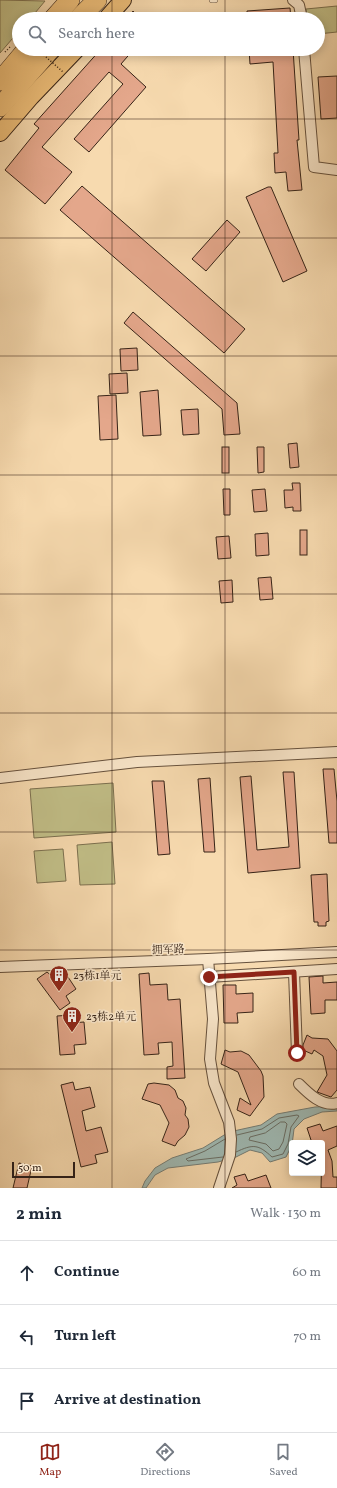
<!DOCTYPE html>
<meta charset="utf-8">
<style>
:root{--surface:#fff;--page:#f2f2f3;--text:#1f2937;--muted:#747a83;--line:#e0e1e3;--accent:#8f2418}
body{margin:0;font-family:Vollkorn,"Noto Serif SC",serif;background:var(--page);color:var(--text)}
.controls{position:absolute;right:12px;bottom:12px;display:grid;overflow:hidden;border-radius:4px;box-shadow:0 2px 10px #0003}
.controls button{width:36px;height:36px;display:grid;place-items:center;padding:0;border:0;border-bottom:1px solid var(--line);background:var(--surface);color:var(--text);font:20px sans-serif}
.scale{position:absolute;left:12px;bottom:10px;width:63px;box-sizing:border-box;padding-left:4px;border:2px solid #362317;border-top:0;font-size:11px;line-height:14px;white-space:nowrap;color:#362317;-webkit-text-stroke:3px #fae7cb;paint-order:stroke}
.stop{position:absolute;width:12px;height:12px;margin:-9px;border:3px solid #8f2418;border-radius:50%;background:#fff}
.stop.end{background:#8f2418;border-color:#fff;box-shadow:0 1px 4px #0008}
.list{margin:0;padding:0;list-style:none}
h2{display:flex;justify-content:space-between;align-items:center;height:52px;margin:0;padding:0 16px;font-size:17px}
h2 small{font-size:13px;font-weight:400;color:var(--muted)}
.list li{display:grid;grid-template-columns:26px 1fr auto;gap:12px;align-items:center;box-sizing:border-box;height:64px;padding:0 16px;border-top:1px solid var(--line)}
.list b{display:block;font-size:15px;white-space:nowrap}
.list em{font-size:13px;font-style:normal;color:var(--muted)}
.icon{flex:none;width:22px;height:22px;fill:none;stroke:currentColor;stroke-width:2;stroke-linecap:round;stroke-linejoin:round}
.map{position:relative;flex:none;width:337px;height:1188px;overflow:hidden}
.search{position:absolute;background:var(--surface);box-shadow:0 2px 10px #0003;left:12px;right:12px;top:12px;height:44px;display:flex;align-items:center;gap:10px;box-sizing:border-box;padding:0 14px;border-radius:22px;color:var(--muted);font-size:15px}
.sheet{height:244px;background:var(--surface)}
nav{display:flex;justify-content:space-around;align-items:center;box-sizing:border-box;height:56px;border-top:1px solid var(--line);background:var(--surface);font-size:11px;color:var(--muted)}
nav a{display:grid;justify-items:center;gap:2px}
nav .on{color:var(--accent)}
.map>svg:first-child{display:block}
</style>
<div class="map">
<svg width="337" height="1188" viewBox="0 0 337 1188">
<rect width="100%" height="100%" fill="#f7daaf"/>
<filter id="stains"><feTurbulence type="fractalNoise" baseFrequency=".005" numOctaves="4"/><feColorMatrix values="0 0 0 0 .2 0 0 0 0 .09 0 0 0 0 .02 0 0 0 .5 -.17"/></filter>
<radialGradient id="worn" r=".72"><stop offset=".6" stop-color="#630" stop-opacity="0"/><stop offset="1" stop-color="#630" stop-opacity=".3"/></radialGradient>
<g fill="#c1be87" stroke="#7c704f">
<polygon points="0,0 45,1 30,19 19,19 19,31 0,53"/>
<polygon points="337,6 337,32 318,34 318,19 307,19 306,9"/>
<polygon points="113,783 116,832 34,838 30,789"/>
<polygon points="112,842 115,884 80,885 77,845"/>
<polygon points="63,849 66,881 37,883 34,851"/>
</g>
<polygon fill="#9fb9b3" stroke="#757d75" points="337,1106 337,1111 322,1112 304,1119 294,1129 292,1145 286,1157 270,1162 262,1153 250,1150 236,1157 218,1162 168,1168 155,1175 146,1188 142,1188 145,1181 155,1168 172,1158 203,1148 229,1132 261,1125 277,1114 315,1107"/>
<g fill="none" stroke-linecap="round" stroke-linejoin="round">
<g stroke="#6a6e65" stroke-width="1">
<polygon points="281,1122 285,1122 287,1124 283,1142 279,1149 273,1151 266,1144 249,1140 250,1137 265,1133"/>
<path d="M236 1152C253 1144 258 1144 272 1157L283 1154 288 1144 291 1127 299 1116 297 1115 279 1118 262 1129 237 1135"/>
<polyline points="223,1157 188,1161 186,1159 205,1151 225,1139"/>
</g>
</g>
<g fill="#e4a78b" stroke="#362317">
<polygon points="290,8 291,19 247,19 247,11"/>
<polygon points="133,11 141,19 126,19"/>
<polygon points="101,49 134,49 121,64 146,87 89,152 74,139 123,84 109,72 42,147 72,172 45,204 5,170 39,128 34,124"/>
<polygon points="249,49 293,49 299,140 297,140 302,190 288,191 286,172 275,173 274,153 278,153 273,62 250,64"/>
<polygon points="337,76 337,118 321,119 318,77"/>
<polygon points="82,186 245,329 224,353 60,210"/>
<polygon points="268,187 271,187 307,271 283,282 246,197"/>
<polygon points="227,220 240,232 206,271 192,259"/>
<polygon points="133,312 237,403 240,434 224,435 222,409 124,323"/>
<polygon points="137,348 138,370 121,371 120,349"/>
<polygon points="127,373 128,393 110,394 109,374"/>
<polygon points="158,390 161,435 143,436 140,392"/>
<polygon points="116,395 118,439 100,440 98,396"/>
<polygon points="198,409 199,434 183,435 181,410"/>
<polygon points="297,443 299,467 290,468 288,444"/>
<rect x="222" y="447" width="7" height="26"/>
<polygon points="257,447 264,447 264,472 258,473"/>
<polygon points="292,483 300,483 301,511 293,511 293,507 285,508 284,490 293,490"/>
<polygon points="223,489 230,489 230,515 224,515"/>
<polygon points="265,489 267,511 254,512 252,490"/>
<rect x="300" y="530" width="7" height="25"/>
<polygon points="268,533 269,555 256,556 255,534"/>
<polygon points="229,536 231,558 218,559 216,537"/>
<polygon points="271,577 273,599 260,600 258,578"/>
<polygon points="232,580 233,602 221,603 219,581"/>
<polygon points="323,769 334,769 337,801 337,843 329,843"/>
<polygon points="283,772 294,772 300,868 248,873 240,777 251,776 257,850 289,847"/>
<polygon points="210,778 215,852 204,852 198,779"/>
<polygon points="152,781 164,781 170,854 158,855"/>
<polygon points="327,874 329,921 326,922 326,926 318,926 318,922 314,922 311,875"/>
<polygon points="62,971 64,971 76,989 66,996 70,1003 60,1010 37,979 47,972 53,977"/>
<polygon points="149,973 150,985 167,984 168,1000 180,999 185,1078 167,1079 167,1067 173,1066 172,1042 158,1043 159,1054 144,1055 139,974"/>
<polygon points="323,976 323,983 337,982 337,1000 325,1000 325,1013 311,1014 309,977"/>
<polygon points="223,985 236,985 236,994 253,993 253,1012 237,1013 238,1023 224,1023"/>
<polygon points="71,1015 71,1023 84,1022 86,1044 74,1045 75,1054 60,1055 57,1016"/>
<polygon points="307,1035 312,1038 328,1039 337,1051 337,1090 331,1097 317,1092 327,1075 323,1056 314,1050 312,1054 303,1050 303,1045"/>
<polygon points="225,1050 230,1052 241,1051 249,1055 261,1071 263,1076 264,1097 250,1116 237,1110 240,1098 251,1105 238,1072 221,1064"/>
<polygon points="73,1082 75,1090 90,1087 95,1107 82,1111 86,1131 101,1127 108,1152 95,1155 97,1163 81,1167 61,1085"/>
<polygon points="154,1083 169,1085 175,1090 178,1098 183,1101 186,1108 185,1115 188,1119 189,1127 185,1135 178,1141 175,1146 162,1141 169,1123 160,1105 142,1099 148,1084"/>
<polygon points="320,1124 323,1131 337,1126 337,1146 328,1150 332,1161 333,1177 337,1177 337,1188 321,1188 322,1143 312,1143 307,1128"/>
<polygon points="19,1163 32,1166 27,1188 13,1188"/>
<polygon points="245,1174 248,1181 266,1175 271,1188 232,1188 237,1185 234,1177"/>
</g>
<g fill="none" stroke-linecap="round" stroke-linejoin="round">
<g stroke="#66513d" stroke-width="6">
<polyline id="lane" points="212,0 215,0"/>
</g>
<g stroke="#66513d" stroke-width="12">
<g id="street">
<polyline points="293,0 299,5 302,19"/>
<polyline points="304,49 314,167 337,170"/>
<polyline points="0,778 137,762 337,752"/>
<polyline points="208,959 213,1019 210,1059 214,1083 229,1122 231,1139 230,1155 219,1188"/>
<polyline points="0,967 208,959 337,952"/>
<polyline points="294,972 297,1053"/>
<polyline points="209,977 337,969"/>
<path d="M299 1084C309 1094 322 1107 337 1103"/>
</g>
</g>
<g stroke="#362317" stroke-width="18">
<g id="primary">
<polyline points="106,19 123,0"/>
<polyline points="0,133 31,97 77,49"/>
</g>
</g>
<g stroke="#362317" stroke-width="20">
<g id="highway">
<polyline points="53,19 70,0"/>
<polyline points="78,19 97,0"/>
<polyline points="0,81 27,49"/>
<polyline points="0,107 51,49"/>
</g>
</g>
<g stroke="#362317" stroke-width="1.5" stroke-dasharray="1 2" stroke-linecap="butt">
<polyline points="36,19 40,15"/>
<polyline points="5,52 10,47"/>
</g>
<use href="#lane" stroke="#fae7cb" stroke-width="5"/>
<use href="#street" stroke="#fae7cb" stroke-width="10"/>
<use href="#primary" stroke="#ecbd78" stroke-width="16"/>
<use href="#highway" stroke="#ecbd78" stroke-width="19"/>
<polyline stroke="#362317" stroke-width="1.5" stroke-dasharray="1 2" stroke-linecap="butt" points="37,49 63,72"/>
</g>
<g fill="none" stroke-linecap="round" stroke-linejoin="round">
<polyline stroke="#8f2418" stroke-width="5" points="209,977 294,972 297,1053"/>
</g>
<path fill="none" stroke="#362317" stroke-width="1" stroke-opacity="0.55" d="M112 0V19M225 0V19M112 49V1188M225 49V1188M0 119H337M0 238H337M0 356H337M0 475H337M0 594H337M0 713H337M0 832H337M0 950H337M0 1069H337"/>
<defs>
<g id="building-pin" transform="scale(1)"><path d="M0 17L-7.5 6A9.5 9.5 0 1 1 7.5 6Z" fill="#8f2418" stroke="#fae7cb"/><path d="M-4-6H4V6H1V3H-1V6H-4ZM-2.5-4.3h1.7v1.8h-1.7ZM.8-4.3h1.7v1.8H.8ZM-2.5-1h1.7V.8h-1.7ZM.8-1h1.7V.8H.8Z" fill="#fff"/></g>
</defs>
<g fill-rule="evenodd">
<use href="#building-pin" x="59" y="975"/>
<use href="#building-pin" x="72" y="1016"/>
</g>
<g text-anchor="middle" stroke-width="3" stroke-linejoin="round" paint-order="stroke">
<g font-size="11" fill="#362317" stroke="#fae7cb">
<text transform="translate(168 949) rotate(-2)" y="4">拥军路</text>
</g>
<g font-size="11" fill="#362317" stroke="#fae7cb" text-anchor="start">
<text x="73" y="979">23栋1单元</text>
<text x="86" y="1020">23栋2单元</text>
</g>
</g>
<rect width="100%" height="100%" filter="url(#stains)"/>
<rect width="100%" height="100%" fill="url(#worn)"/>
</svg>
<div class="controls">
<button><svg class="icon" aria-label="layers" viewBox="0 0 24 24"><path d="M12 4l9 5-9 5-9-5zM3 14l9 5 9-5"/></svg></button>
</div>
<div class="scale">50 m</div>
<div class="stop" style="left:297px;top:1053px"></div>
<div class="stop end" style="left:209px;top:977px"></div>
<div class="search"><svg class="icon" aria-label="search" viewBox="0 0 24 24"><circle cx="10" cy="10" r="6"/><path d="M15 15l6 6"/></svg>Search here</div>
</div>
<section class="sheet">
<h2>2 min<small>Walk · 130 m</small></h2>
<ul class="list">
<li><svg class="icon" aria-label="ahead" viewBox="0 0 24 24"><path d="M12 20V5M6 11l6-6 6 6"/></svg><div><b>Continue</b></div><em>60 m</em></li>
<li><svg class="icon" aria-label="left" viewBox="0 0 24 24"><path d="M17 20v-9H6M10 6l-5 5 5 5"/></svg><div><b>Turn left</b></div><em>70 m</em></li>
<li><svg class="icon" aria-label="arrive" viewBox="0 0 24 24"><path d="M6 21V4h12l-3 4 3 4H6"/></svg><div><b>Arrive at destination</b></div></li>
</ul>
</section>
<nav>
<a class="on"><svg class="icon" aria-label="map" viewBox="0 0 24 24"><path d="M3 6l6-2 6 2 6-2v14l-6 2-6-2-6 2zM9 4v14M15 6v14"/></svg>Map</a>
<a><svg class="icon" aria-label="directions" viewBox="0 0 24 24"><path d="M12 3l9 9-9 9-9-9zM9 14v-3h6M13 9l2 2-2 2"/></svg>Directions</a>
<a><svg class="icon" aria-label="saved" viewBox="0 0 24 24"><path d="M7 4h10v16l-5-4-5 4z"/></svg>Saved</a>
</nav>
